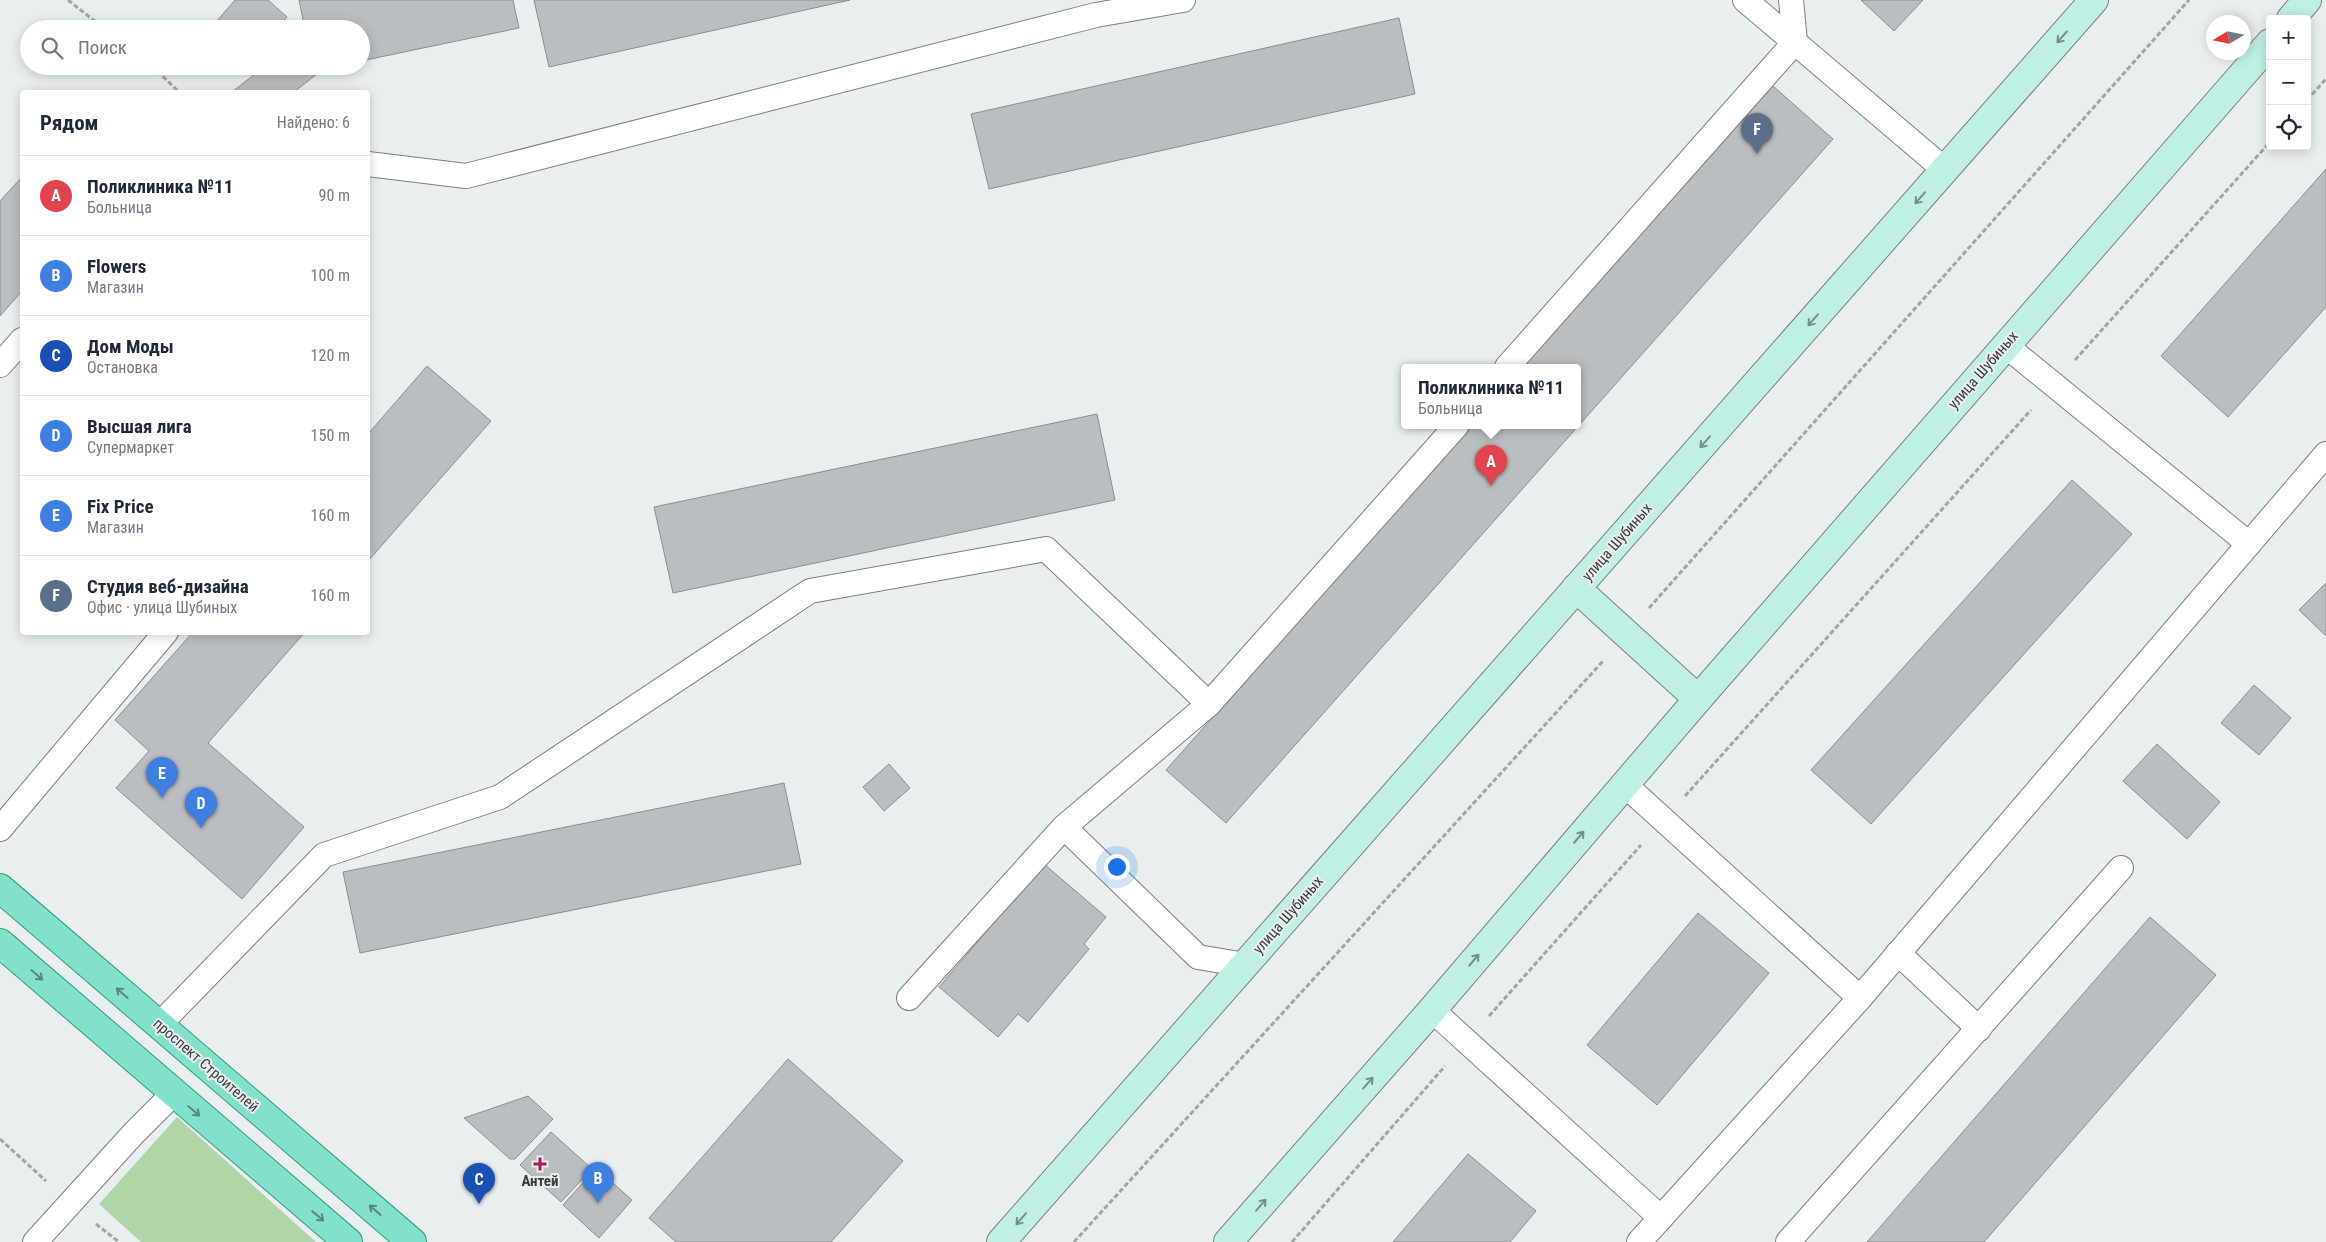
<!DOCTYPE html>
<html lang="ru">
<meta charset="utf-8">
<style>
:root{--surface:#fff;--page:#f2f2f3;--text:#1f2937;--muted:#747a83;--line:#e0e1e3;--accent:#ab1d5a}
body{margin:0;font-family:"Roboto Condensed",sans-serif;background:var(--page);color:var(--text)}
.controls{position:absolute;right:15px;top:15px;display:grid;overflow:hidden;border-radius:5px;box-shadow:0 2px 12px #0003}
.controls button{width:45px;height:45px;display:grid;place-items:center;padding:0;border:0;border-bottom:1px solid var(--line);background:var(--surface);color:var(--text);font:25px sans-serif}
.compass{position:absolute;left:2206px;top:15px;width:45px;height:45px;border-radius:50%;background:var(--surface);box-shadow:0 2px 12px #0003;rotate:260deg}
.you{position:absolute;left:1116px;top:866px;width:18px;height:18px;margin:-12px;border:4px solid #fff;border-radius:50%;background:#1a73e8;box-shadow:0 0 0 8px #1a73e833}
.badge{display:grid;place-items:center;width:32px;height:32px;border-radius:50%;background:var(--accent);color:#fff;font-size:16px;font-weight:700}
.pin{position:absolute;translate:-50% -41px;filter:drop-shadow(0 1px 2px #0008)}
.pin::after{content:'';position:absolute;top:26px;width:18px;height:15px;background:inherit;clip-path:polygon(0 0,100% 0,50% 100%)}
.popup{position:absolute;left:1401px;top:364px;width:180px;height:65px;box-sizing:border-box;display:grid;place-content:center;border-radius:5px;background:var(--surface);filter:drop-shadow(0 1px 4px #0005);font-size:16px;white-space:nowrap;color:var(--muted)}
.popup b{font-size:19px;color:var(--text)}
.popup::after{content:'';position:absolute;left:50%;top:100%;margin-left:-10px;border:10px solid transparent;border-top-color:var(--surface)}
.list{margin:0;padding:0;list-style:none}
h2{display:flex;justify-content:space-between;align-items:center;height:65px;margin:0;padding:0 20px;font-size:21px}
h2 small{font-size:16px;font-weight:400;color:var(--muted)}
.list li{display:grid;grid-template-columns:32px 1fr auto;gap:15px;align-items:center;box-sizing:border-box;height:80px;padding:0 20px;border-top:1px solid var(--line)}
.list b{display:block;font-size:19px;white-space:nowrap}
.list p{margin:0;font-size:16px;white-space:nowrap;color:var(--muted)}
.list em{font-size:16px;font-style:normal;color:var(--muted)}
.icon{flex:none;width:28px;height:28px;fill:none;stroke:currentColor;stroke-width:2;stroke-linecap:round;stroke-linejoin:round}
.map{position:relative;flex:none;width:2326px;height:1242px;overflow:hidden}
.search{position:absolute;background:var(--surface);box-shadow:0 2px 12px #0003;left:20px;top:20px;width:350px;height:55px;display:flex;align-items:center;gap:12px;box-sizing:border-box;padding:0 18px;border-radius:28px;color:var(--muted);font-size:19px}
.panel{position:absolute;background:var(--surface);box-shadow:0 2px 12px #0003;left:20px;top:90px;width:350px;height:545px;border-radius:5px}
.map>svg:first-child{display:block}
</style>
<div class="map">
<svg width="2326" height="1242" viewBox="0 0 2326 1242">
<rect width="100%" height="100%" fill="#e9eeee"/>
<polygon fill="#afd5a8" points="177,1117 316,1242 141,1242 99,1204"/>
<g fill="#bbbec1" stroke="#8b8e91">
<polygon points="235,0 268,0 287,17 277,29 210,29"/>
<polygon points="299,0 513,0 519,28 361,61 361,29 305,29"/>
<polygon points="534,0 850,0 549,67"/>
<polygon points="1861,0 1923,0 1894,31"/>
<polygon points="1399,18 1415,94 989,189 971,114"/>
<polygon points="265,66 339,66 322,70 294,92 232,92"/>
<polygon points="1773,86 1833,139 1226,823 1166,770 1472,425 1577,425 1577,367 1523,367"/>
<polygon points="2326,169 2326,307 2228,417 2161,356"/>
<polygon points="22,177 22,291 0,316 0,201"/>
<polygon points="427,366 491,421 368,561 368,434"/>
<polygon points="1097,414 1115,500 673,593 654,507"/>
<polygon points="2072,480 2132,534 1871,824 1811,770"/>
<polygon points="2326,583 2326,636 2299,610"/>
<polygon points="193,632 305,632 208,743 304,827 242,899 116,788 149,751 115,720"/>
<polygon points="2254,685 2291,718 2259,755 2221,723"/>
<polygon points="2157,744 2220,802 2187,839 2123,781"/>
<polygon points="889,764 910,788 884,811 863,787"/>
<polygon points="784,783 801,864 360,953 343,872"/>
<polygon points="1044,864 1106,917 1084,944 1089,949 1028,1022 1018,1014 998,1037 939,987"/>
<polygon points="1698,913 1769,973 1657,1105 1587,1045"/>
<polygon points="2150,917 2216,975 1984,1242 1867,1242"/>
<polygon points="788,1059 903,1161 831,1242 676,1242 649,1218"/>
<polygon points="528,1096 553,1119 515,1159 510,1159 464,1118"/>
<polygon points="551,1132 592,1169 561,1202 520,1165"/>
<polygon points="1468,1154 1536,1211 1510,1242 1393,1242"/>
<polygon points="596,1168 632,1200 599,1238 563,1205"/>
</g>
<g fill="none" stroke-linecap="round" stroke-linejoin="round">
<g stroke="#7a7f7f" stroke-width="26">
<g id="lane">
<polyline points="1745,0 1945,170"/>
<polyline points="368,164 466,176 1096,15 1183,0"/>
<polyline points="2005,345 2249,544"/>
<polyline points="0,365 22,340"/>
<polyline points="1507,367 1795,42 1791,0"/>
<polyline points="1624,784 1860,998"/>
<polyline points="1064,827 1198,957 1245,965"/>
<polyline points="0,829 166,632"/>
<polyline points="1898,953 1979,1029"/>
<polyline points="909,998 1064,827 1209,704 1457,425"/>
<polyline points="1432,1010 1661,1218"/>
<polyline points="159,1025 324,855 500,797 810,591 1046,549 1209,704"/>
<polyline points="35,1242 134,1133 174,1093"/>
<polyline points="1639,1242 1860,998 2326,454"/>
<polyline points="1788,1242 2121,868"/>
</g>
</g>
<g stroke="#7a7f7f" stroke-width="30">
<g id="secondary">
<polyline points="2291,19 2307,0"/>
<polyline points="1576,588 1698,699"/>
<polyline points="1001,1242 2094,0"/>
<polyline points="1228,1242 1432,1010 1698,699 2270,43"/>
</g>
</g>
<g stroke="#329a82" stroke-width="30">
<g id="primary">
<polyline points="0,888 412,1242"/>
<polyline points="0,943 348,1242"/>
</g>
</g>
<g stroke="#a1a5a5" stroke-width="3" stroke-dasharray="5 2.5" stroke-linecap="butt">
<polyline points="68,0 105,29"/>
<polyline points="152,66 179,92"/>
<polyline points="2307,100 2326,79"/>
<polyline points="2075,360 2270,142"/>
<polyline points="1649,608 2189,0"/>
<polyline points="1685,796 2031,410"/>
<polyline points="1489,1016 1641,845"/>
<polyline points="0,1139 46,1181"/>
<polyline points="96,1224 119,1242"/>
<polyline points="1074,1242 1604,660"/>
<polyline points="1292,1242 1445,1066"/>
</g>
<use href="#lane" stroke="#fff" stroke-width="24"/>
<use href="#secondary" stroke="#c0f0e5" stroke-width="28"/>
<use href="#primary" stroke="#81e1ca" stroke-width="28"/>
</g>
<defs><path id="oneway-shaft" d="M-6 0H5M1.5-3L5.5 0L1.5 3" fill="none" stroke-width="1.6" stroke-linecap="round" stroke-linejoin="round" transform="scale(1.25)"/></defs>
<g stroke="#768d88">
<use href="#oneway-shaft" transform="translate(2062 37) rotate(131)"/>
<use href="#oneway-shaft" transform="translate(1920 198) rotate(131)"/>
<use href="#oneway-shaft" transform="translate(1813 320) rotate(131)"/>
<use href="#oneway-shaft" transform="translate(1705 442) rotate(131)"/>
<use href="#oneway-shaft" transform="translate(1579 837) rotate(-50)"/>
<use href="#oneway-shaft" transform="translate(1474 960) rotate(-50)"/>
<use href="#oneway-shaft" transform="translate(1368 1083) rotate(-49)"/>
<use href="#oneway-shaft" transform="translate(1261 1205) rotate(-49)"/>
<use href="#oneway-shaft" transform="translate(1021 1219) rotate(131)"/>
</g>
<g stroke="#5a867c">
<use href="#oneway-shaft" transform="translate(37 975) rotate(41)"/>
<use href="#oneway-shaft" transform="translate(122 993) rotate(-139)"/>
<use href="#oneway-shaft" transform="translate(194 1111) rotate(40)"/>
<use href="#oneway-shaft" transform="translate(375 1210) rotate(-139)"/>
<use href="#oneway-shaft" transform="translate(318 1216) rotate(40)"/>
</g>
<path fill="#ab1d5a" stroke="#e9eeee" stroke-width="2" d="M537.5 1156.5h5v5h5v5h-5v5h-5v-5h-5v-5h5z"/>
<g text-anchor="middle" stroke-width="4" stroke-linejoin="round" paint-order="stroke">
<g font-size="15" fill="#3a3c3c" stroke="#e9eeee">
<text transform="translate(1983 370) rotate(-49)" y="5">улица Шубиных</text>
<text transform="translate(1617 542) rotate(-49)" y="5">улица Шубиных</text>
<text transform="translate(1288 915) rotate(-49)" y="5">улица Шубиных</text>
<text transform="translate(206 1065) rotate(41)" y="5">проспект Строителей</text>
</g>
<g font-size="15" font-weight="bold" fill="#3a3c3c" stroke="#e9eeee">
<text x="540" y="1186">Антей</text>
</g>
</g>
</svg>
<div class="controls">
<button>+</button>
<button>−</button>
<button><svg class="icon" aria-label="locate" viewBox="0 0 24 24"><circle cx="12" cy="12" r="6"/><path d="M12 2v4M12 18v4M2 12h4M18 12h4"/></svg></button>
</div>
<svg class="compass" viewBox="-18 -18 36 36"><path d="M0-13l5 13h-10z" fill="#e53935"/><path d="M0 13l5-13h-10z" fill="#747a83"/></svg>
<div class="you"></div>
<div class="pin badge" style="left:1491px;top:486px;background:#e0444e">A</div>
<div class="popup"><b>Поликлиника №11</b>Больница</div>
<div class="pin badge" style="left:598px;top:1203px;background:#3f7fe0">B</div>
<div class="pin badge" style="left:479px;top:1204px;background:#1a4fb4">C</div>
<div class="pin badge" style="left:201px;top:828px;background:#3f7fe0">D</div>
<div class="pin badge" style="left:162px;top:798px;background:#3f7fe0">E</div>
<div class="pin badge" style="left:1757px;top:154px;background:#5c6f8a">F</div>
<div class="search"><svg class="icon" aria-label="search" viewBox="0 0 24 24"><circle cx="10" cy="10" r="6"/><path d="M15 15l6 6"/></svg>Поиск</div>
<section class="panel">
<h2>Рядом<small>Найдено: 6</small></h2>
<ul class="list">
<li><span class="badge" style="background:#e0444e">A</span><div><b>Поликлиника №11</b><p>Больница</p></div><em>90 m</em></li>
<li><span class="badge" style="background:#3f7fe0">B</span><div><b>Flowers</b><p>Магазин</p></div><em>100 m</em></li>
<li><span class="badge" style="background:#1a4fb4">C</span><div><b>Дом Моды</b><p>Остановка</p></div><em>120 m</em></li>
<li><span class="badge" style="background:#3f7fe0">D</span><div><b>Высшая лига</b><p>Супермаркет</p></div><em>150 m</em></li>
<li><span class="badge" style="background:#3f7fe0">E</span><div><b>Fix Price</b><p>Магазин</p></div><em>160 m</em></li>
<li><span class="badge" style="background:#5c6f8a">F</span><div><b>Студия веб-дизайна</b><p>Офис · улица Шубиных</p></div><em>160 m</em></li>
</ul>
</section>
</div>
